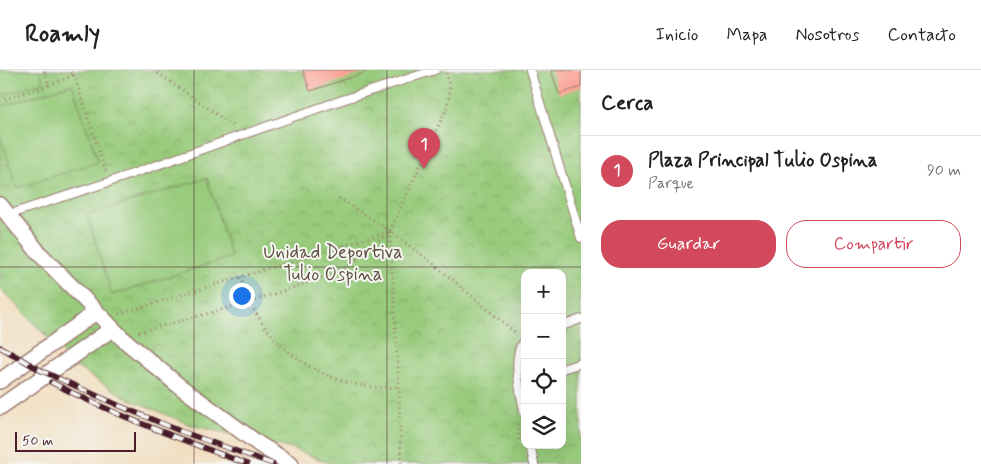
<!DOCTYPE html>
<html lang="es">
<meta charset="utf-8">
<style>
:root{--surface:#fff;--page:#f6f6f6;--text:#222;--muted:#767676;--line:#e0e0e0;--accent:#d1495b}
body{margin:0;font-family:Mynerve,sans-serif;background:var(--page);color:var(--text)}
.controls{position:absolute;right:15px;bottom:15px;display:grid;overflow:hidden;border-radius:10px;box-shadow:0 5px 20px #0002}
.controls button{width:45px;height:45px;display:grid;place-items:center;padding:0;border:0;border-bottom:1px solid var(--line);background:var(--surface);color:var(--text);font:25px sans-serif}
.scale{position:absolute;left:15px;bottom:12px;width:121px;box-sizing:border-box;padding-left:5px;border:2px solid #4a1f2b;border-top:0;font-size:14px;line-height:18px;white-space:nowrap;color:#4a1f2b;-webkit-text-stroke:4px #f6f6f2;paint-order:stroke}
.you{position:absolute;left:241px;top:225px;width:18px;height:18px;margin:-12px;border:4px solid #fff;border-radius:50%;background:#1a73e8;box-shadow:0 0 0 8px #1a73e833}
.badge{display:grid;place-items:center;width:32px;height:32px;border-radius:50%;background:var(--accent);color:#fff;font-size:16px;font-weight:700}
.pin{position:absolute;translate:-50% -41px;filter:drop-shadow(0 1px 2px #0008)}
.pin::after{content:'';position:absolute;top:26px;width:18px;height:15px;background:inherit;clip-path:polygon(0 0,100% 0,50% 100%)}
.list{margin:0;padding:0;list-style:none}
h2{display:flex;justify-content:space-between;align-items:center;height:65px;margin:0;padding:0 20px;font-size:21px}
h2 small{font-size:16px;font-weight:400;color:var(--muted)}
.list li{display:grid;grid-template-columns:32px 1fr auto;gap:15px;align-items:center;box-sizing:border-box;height:70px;padding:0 20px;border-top:1px solid var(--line)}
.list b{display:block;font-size:19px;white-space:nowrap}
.list p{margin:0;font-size:16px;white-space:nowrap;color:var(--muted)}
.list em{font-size:16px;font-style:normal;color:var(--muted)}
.actions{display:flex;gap:10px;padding:15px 20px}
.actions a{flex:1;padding:11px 0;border:1px solid var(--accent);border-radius:20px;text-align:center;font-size:18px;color:var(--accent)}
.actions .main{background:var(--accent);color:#fff}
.icon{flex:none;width:28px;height:28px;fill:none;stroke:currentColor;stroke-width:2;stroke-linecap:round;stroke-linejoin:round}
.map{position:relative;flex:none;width:581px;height:394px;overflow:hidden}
header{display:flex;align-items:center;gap:30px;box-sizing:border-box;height:70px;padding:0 25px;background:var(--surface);border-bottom:1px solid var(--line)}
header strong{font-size:24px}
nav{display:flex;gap:28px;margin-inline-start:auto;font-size:18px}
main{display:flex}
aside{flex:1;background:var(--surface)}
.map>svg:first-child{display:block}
</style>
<header>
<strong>Roamly</strong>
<nav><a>Inicio</a><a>Mapa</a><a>Nosotros</a><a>Contacto</a></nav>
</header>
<main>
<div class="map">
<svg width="581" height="394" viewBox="0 0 581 394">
<defs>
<pattern id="park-crowns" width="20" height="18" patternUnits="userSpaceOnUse" patternTransform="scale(1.25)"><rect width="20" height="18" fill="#98cb7b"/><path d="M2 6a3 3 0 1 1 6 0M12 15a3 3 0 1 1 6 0" fill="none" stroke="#84ae6a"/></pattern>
</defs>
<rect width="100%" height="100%" fill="#f6f6f2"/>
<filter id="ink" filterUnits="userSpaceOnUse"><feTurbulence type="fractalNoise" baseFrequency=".02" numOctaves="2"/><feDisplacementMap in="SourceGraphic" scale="10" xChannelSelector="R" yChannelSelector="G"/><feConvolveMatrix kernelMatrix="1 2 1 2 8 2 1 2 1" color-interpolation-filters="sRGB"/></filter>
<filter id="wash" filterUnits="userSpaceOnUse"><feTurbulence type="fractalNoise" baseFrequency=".0096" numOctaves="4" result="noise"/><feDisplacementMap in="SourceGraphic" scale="20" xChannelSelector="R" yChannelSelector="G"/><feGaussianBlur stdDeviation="1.12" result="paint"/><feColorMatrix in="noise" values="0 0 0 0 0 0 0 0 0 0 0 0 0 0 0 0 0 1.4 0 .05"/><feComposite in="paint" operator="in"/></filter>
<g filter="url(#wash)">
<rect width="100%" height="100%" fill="#f0dbba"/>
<path fill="url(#park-crowns)" stroke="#717553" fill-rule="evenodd" d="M0 0H581V394H332L293 379 191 355 127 328 76 297 0 218ZM525 203H562V375H525Z"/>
<g fill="#98cb7b" stroke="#717553">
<polygon points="0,0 40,0 43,12 0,26"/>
<polygon points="72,14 98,92 17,118 0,65 0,37"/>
<polygon points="207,108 231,187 112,225 87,145"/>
</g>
<g id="blocks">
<g fill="#fba294">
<polygon points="303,0 367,0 367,2 310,21"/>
<polygon points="551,0 581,0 581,17 559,24"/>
</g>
</g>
</g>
<g filter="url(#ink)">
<use href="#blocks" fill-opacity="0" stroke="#9d7d72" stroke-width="1"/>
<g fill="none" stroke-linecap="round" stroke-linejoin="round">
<g stroke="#9d7d72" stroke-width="10">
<g id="lane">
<polyline points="530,0 581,168"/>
<polyline points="7,145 109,112 336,32 435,0"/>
<polyline points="562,256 581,249"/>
<path d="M525 269C510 285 521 325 525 345"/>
<polyline points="562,299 581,293"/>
<polyline points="530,375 534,394"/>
</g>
</g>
<g stroke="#9d7d72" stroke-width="18">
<g id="street">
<polyline points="0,135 39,183 122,268 178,315 260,375 291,394"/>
<polyline points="0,311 96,242"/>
<polyline points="0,337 112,259"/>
</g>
</g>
<g stroke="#9d7d72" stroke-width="3" stroke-dasharray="1 4" stroke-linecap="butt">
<polyline points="154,0 233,56"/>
<polyline points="74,5 106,102"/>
<polyline points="49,15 74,5 69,0"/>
<polyline points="0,31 49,15 44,0"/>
<polyline points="339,128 390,161 435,195 517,264"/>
<polyline points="390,162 399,317 401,394"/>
<path d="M241 207C244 215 246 224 250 232 273 280 320 311 372 317 381 318 390 317 399 317"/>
<polyline points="119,244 388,162"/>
<polyline points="139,262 250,232 344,200 390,161 447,37 450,20 446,3"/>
<polyline points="518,354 520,371"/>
</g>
<use href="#lane" stroke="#fff" stroke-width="8"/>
<use href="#street" stroke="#fff" stroke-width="15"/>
<g stroke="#4a1f2b" stroke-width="5.5">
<g id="rail">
<polyline points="0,277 42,301 120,336 180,361 273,394"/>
<path d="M51 312C114 345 180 369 247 394"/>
</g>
</g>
<use href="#rail" stroke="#f6f6f2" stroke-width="4" stroke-dasharray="11" stroke-linecap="butt"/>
</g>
</g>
<path fill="none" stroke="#4a1f2b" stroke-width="1" stroke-opacity="0.55" d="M194 0V394M387 0V394M0 197H581"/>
<g text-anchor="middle" stroke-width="4" stroke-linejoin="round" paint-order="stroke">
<g font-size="19" fill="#615343" stroke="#f6f6f2">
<text x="333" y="188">Unidad Deportiva<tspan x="333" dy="22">Tulio Ospina</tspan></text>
</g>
</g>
</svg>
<div class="controls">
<button>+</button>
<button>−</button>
<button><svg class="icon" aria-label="locate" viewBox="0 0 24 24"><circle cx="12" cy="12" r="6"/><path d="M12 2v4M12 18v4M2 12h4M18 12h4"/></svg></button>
<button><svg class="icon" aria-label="layers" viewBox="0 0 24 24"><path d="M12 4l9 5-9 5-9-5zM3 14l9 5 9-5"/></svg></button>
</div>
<div class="scale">50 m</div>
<div class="you"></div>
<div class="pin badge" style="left:424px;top:99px">1</div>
</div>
<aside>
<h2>Cerca<small></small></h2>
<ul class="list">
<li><span class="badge">1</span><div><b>Plaza Principal Tulio Ospina</b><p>Parque</p></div><em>90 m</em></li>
</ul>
<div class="actions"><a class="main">Guardar</a><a>Compartir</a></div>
</aside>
</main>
